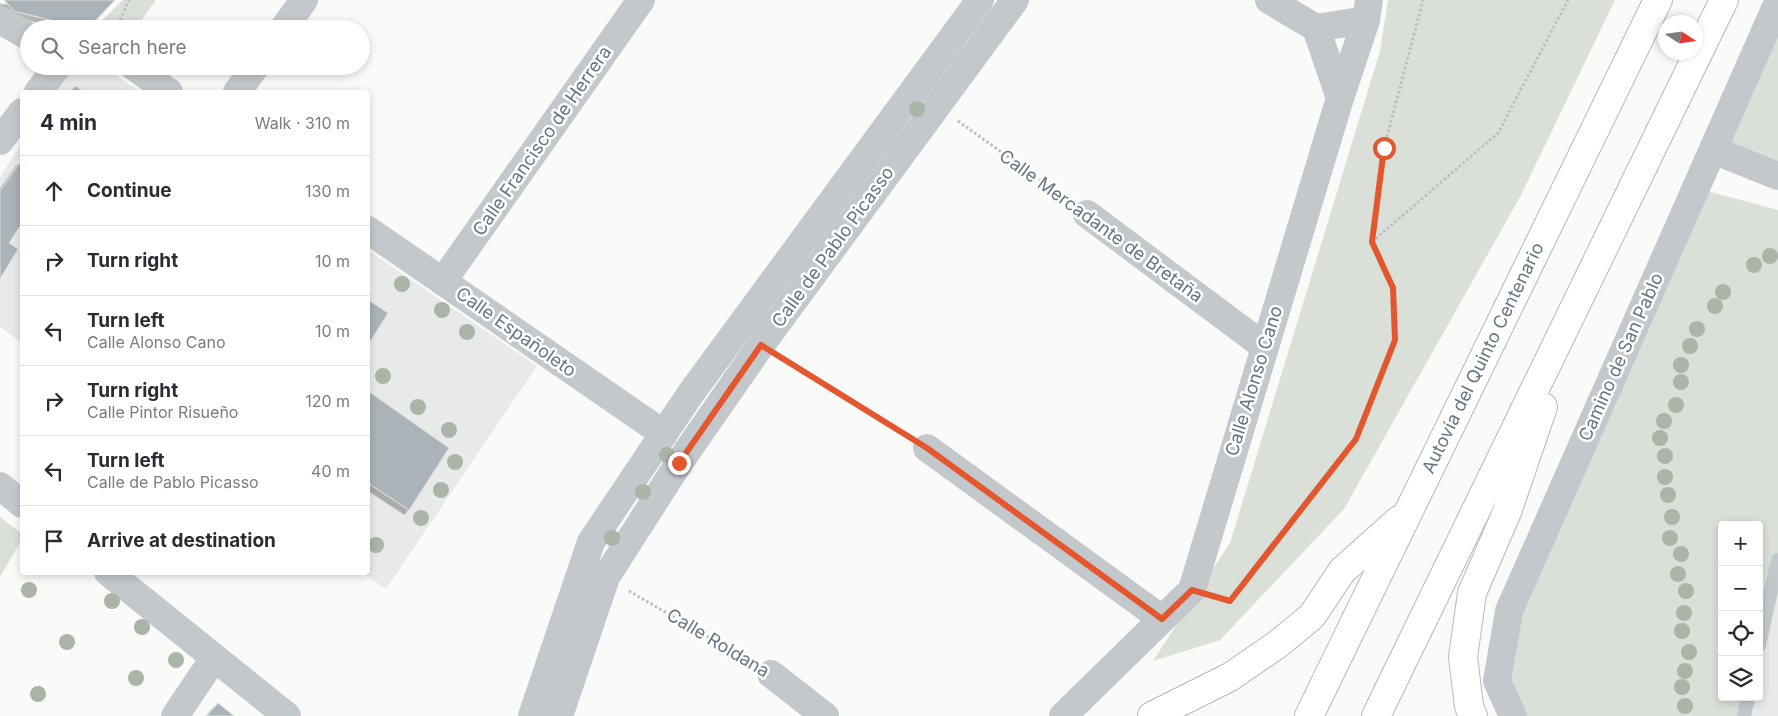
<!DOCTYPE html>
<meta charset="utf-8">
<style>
:root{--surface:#fff;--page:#f7f7f7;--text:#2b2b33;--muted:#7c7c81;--line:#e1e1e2}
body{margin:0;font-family:Inter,sans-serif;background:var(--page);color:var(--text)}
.controls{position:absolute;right:15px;bottom:15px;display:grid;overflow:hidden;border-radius:5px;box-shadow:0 2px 8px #0003}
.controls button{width:45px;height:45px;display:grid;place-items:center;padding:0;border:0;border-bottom:1px solid var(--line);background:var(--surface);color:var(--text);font:25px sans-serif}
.compass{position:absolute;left:1658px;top:15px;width:45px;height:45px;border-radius:50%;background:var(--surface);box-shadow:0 2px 8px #0003;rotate:102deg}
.stop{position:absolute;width:15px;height:15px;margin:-11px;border:4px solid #e4572e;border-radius:50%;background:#fff}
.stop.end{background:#e4572e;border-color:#fff;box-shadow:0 1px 5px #0008}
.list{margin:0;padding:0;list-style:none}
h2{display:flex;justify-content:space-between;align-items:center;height:65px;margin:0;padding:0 20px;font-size:21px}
h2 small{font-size:16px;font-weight:400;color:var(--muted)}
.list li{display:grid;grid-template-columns:32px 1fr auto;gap:15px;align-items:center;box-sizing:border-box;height:70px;padding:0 20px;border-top:1px solid var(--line)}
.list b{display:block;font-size:19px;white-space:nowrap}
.list p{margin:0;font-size:16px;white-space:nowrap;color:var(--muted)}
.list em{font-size:16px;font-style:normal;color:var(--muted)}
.icon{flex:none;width:28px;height:28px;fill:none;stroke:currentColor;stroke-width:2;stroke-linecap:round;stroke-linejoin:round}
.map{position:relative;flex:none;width:1778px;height:716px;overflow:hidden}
.search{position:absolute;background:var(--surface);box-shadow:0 2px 8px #0003;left:20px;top:20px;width:350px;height:55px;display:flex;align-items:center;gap:12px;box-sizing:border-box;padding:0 18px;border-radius:28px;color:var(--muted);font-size:19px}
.panel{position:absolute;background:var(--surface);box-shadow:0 2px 8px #0003;left:20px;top:90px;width:350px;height:485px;border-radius:5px}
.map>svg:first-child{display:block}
</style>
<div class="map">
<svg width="1778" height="716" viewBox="0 0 1778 716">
<defs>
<filter id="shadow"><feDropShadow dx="-4.5" dy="4.5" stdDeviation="0" flood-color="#0004"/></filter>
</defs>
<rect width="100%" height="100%" fill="#fafaf8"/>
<g fill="#e8e9e9">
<polygon points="79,66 99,66 106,69 140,92 56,92 70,72"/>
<polygon points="22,143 22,343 0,327 0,177"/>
<polygon points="368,250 537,366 386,589 363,573 368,572"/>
<polygon points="1778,552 1778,716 1742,716 1746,697 1759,697 1759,638"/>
</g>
<g fill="#dadfd7">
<polygon points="123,0 156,0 135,29 93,29"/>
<polygon points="1388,0 1615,0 1520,197 1344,509 1220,640 1153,661 1230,543 1380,51"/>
<polygon points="1778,2 1778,176 1713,150"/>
<polygon points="1696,188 1778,210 1778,553 1759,639 1759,525 1722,525 1722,697 1747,697 1743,716 1515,716 1497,681 1509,611"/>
<polygon points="0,517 22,534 22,539 0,577"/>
</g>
<g fill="#aab3b9" stroke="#dcdcda" filter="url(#shadow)">
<polygon points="4,0 115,0 87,29 14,11"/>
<polygon points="75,86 84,92 70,92"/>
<polygon points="22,160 22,223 9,243 18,249 0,279 0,191"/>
<polygon points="368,300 388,313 368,345"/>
<polygon points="368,391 449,448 409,510 368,483"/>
<polygon points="218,703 234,716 207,716"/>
</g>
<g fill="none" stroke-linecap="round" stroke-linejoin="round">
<g stroke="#b4b9bd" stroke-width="30">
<g id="highway">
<polyline points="1152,716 1230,677 1278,644 1312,616 1342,571 1399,520"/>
<polyline points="1309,716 1658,0"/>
<polyline points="1376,716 1724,0"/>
<polyline points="1473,716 1469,706 1463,657 1472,593 1507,512 1543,407"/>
</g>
</g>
<g stroke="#bbbfc2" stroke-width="3" stroke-dasharray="2.5 2.5" stroke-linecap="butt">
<polyline points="116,29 129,0"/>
<polyline points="958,121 1067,199"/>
<polyline points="1372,242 1498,133 1568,0"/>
<polyline points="783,358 905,434"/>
<polyline points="629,591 749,661"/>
<polyline points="1216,597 1230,601 1356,439 1395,340 1393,288 1372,242 1384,148 1423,0"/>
</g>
<g stroke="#c3c8cc" stroke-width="14">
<polyline points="1759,645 1778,560"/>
<polyline points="1744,716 1748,697"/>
</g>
<g stroke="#c3c8cc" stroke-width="28">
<polyline points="1269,0 1316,28"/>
<polyline points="0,20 29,37"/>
<polyline points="1316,28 1340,98"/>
<polyline points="1316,28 1366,20"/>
<polyline points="283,29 304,0"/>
<polyline points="133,66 169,92"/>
<polyline points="38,92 58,66"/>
<polyline points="237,92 256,66"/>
<polyline points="0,141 22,112"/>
<polyline points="1713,150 1778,176"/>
<polyline points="1087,214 1265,347"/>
<polyline points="368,230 664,434"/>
<polyline points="443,281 641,0"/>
<polyline points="927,448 1162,619"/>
<polyline points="0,486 22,504"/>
<polyline points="108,572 287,716"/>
<polyline points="771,674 825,716"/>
<polyline points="175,716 214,658"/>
<polyline points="532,716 591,542 691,393 980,0"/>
<polyline points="559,716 606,577 679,463 761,345 1015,0"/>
<polyline points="1063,716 1192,590 1340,98 1366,20 1369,0"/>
<polyline points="1513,716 1497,681 1509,611 1778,2"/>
</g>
<use href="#highway" stroke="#fff" stroke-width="28"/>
</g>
<g fill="#aab4a7">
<circle cx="917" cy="109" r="8"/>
<circle cx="1770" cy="256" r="8"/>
<circle cx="1754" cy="265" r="8"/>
<circle cx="402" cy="284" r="8"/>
<circle cx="1723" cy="292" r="8"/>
<circle cx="1715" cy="306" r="8"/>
<circle cx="442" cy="310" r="8"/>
<circle cx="1697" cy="329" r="8"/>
<circle cx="467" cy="332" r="8"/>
<circle cx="1690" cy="346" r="8"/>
<circle cx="1681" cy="365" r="8"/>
<circle cx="383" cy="376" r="8"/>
<circle cx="1681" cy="382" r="8"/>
<circle cx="1676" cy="405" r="8"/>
<circle cx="418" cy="407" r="8"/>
<circle cx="1664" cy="421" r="8"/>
<circle cx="449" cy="430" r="8"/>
<circle cx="1660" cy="438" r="8"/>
<circle cx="667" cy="455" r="8"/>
<circle cx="1665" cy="456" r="8"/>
<circle cx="455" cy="462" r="8"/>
<circle cx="1665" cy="477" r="8"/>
<circle cx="441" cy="490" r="8"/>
<circle cx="643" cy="492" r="8"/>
<circle cx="1668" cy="495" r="8"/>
<circle cx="1672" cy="517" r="8"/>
<circle cx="421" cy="518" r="8"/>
<circle cx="612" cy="538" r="8"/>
<circle cx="1670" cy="538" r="8"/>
<circle cx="376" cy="545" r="8"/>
<circle cx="1681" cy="554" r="8"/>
<circle cx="1678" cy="574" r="8"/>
<circle cx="29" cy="590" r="8"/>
<circle cx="1686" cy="591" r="8"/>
<circle cx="112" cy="601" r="8"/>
<circle cx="1684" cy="613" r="8"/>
<circle cx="142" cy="627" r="8"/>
<circle cx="1682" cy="631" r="8"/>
<circle cx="67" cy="642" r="8"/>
<circle cx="1689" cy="652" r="8"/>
<circle cx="176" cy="660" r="8"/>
<circle cx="1685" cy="671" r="8"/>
<circle cx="136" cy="678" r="8"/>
<circle cx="1682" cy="687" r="8"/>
<circle cx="38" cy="694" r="8"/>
<circle cx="1685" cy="706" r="8"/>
</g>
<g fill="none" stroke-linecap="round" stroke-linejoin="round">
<polyline stroke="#e4572e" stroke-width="6" points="679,463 761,345 927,448 1162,619 1192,590 1230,601 1356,439 1395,340 1393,288 1372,242 1384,148"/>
</g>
<g text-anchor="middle" stroke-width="5" stroke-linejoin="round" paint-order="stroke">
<g font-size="18" fill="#657683" stroke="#fff">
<text transform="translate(542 141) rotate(-55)" y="6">Calle Francisco de Herrera</text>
<text transform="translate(1101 226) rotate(36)" y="6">Calle Mercadante de Bretaña</text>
<text transform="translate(833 247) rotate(-54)" y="6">Calle de Pablo Picasso</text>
<text transform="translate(516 332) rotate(35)" y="6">Calle Españoleto</text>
<text transform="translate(1621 357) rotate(-66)" y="6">Camino de San Pablo</text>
<text transform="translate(1483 358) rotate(-64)" y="6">Autovía del Quinto Centenario</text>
<text transform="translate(1254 381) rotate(-73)" y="6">Calle Alonso Cano</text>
<text transform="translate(718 643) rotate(31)" y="6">Calle Roldana</text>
</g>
</g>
</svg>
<div class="controls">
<button>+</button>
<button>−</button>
<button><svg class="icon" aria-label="locate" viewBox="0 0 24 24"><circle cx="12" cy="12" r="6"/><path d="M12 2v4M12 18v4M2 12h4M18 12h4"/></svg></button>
<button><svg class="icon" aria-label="layers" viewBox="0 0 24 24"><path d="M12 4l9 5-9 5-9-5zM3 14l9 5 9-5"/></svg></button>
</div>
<svg class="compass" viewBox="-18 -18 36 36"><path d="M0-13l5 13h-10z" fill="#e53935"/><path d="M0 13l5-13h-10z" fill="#7c7c81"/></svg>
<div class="stop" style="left:1384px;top:148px"></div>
<div class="stop end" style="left:679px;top:463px"></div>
<div class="search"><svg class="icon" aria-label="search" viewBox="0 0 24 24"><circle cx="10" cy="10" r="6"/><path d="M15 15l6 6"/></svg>Search here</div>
<section class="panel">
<h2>4 min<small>Walk · 310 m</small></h2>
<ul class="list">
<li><svg class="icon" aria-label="ahead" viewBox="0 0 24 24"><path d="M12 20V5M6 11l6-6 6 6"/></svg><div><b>Continue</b></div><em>130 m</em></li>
<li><svg class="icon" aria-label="right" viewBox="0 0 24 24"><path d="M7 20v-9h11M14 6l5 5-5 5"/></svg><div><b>Turn right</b></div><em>10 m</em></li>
<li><svg class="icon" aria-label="left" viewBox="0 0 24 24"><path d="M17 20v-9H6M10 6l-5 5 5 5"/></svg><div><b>Turn left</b><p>Calle Alonso Cano</p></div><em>10 m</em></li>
<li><svg class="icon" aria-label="right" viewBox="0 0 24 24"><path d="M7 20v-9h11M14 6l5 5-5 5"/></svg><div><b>Turn right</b><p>Calle Pintor Risueño</p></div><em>120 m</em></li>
<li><svg class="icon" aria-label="left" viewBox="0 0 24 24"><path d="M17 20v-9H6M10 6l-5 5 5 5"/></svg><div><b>Turn left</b><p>Calle de Pablo Picasso</p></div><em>40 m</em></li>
<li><svg class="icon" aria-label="arrive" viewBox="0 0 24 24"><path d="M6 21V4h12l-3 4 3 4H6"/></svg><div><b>Arrive at destination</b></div></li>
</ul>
</section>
</div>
